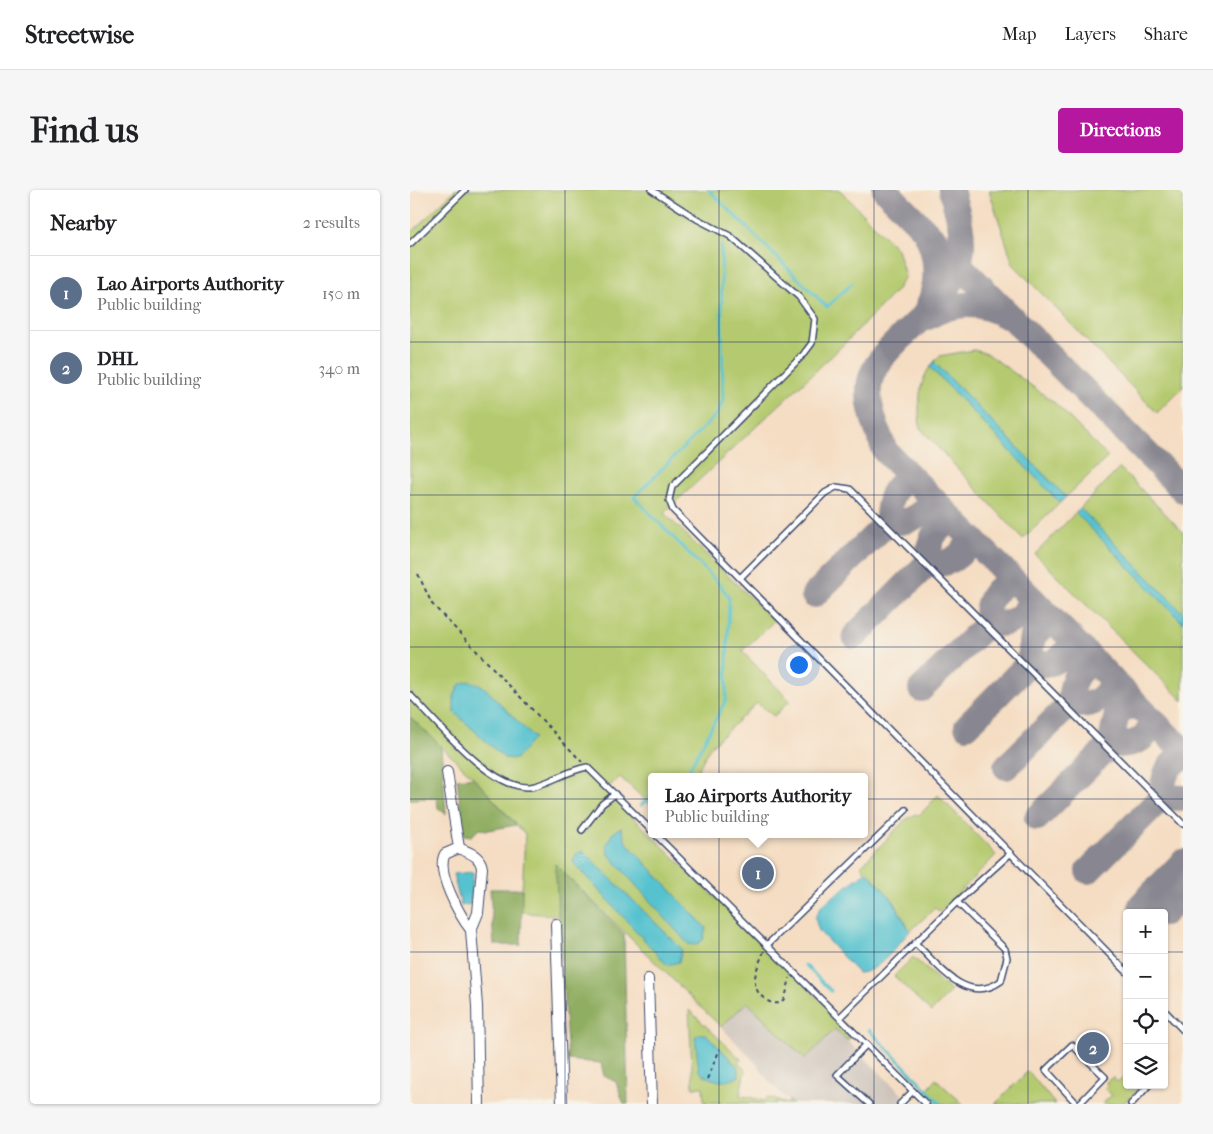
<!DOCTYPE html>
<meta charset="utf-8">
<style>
:root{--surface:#fff;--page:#f6f6f6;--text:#202124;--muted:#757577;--line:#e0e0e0;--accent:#b5179e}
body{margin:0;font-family:"IM FELL French Canon",serif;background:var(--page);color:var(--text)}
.controls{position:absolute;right:15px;bottom:15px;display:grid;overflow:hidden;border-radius:5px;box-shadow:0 1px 4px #0004}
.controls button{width:45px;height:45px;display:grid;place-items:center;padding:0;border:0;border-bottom:1px solid var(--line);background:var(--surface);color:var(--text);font:25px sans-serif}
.you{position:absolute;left:388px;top:474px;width:18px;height:18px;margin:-12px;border:4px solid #fff;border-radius:50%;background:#1a73e8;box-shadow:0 0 0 8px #1a73e833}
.badge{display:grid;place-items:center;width:32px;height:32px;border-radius:50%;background:var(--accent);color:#fff;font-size:16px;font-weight:700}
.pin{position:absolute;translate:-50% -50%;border:2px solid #fff;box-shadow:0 1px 5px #0006}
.popup{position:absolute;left:238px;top:583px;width:220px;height:65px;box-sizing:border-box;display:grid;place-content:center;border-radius:5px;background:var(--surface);filter:drop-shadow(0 1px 4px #0005);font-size:16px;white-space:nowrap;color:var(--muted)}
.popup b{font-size:19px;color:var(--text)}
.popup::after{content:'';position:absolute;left:50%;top:100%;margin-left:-10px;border:10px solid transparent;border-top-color:var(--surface)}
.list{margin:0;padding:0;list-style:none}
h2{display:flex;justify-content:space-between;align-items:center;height:65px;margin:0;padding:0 20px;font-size:21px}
h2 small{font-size:16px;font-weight:400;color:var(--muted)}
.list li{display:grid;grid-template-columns:32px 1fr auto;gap:15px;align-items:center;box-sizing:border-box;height:75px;padding:0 20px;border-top:1px solid var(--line)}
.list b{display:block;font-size:19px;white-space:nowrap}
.list p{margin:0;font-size:16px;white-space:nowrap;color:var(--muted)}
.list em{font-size:16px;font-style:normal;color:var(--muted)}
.icon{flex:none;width:28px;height:28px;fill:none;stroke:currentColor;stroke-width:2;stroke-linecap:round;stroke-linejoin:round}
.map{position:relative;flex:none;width:773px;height:914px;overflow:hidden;border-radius:5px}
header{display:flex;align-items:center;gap:30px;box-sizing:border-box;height:70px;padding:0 25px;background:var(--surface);border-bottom:1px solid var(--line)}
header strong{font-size:24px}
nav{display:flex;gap:28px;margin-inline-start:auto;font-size:18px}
.intro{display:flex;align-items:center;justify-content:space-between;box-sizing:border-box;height:120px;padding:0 30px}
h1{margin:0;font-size:35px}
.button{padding:12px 22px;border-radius:5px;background:var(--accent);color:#fff;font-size:18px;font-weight:700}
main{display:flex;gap:30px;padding:0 30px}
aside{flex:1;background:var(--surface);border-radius:5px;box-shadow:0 1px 4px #0004}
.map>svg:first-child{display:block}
</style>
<header>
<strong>Streetwise</strong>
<nav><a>Map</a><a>Layers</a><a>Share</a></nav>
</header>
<div class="intro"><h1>Find us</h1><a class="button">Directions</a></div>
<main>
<aside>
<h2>Nearby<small>2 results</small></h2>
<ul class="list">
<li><span class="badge" style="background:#5c6f8a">1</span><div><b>Lao Airports Authority</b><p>Public building</p></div><em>150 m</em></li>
<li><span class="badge" style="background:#5c6f8a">2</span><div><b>DHL</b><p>Public building</p></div><em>340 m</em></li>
</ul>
</aside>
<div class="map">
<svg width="773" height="914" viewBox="0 0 773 914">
<rect width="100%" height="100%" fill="#f7f3e8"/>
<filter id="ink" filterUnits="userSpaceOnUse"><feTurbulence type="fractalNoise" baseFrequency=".02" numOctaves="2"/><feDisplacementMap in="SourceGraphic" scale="10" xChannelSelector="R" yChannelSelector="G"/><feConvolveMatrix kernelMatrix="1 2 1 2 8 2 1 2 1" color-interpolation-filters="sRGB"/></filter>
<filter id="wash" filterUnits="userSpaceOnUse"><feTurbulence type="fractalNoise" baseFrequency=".0096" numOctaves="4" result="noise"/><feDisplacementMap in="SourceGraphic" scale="20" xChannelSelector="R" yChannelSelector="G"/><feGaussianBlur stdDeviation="1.12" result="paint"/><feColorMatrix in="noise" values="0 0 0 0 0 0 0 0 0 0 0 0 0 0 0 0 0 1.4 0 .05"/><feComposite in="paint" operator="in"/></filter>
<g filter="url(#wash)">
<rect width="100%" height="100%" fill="#f5ddc3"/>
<polygon fill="#ccc2b9" points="337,812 425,839 502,914 383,914 360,893 348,875 311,837"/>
<g fill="#b5ca6f" stroke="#687c66">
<polygon points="45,0 430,0 487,59 495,86 486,101 429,159 254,323 364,431 332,461 380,511 364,526 347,513 300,557 284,587 242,587 242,616 210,587 195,600 438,837 440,843 438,851 425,839 395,869 337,812 311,837 146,675 149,726 111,722 115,644 63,587 0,527 0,44"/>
<polygon points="579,0 773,0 773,197 747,223 603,74"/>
<polygon points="564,160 578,164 645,213 698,267 656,307 524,172 529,166"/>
<path d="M520 177 650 313 613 349 510 238C508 219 508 193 520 177Z"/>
<polygon points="710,278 773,342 773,511 625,364"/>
<polygon points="528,605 586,665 530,722 525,718 500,741 483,710 451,676 495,630 506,624 509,626"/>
<polygon points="503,767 541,801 521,822 484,786"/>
<polygon points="279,820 331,869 328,873 337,881 334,884 330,905 355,911 357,907 378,914 379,910 383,914 294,912 293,897 283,897"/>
<polygon points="618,881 645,914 585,914"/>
<polygon points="717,884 717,895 732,895 713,914 692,914 702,905 695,899 697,895 696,892 703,887 707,892"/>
<polygon points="526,889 553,914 526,914 515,902"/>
</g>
<g fill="#90ae62" stroke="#566e60">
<polygon points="0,527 31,556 36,624 28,618 27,608 0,609"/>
<polygon points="63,587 106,635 78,640 69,639 62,646 54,645 47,589"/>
<polygon points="145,674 214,744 218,914 214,914 206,892 194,886 191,873 158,870"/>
<polygon points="80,699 112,699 111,755 84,755"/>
</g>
<g fill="#56c2cf" stroke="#387896">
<polygon points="524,172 656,307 650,313 520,177"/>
<polygon points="670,318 773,423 773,433 666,323"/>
<polygon points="60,491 73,496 124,548 106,569 94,568 44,522 44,506 50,494"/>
<polygon points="211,637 216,652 296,738 293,750 285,755 278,754 200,666 196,656 202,644"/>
<polygon points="173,661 272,759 269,772 257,775 163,672 166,664"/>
<path d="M457 681 483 710 500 741C487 755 469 783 448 783L409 741 405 728 412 715Z"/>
<polygon points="63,682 61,714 51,716 43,684"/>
<path d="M289 844H296L327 876 329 886C316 895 300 891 289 881L285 847Z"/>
</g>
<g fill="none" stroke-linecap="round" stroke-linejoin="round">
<g stroke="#56c2cf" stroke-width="3">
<polyline points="299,0 417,117 442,93"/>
<polyline points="275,587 316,510 319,407 310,395 224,307 308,223 313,209 311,56"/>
<polyline points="231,615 242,606"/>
<polyline points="395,775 421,801"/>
<polyline points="459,840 531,914"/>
</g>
<g stroke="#888690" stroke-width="26">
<polyline points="475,0 773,300"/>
<path d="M541 0C546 18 553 37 552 56 548 123 461 151 459 198 458 219 468 242 475 261L773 561"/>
<path d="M516 43C528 67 529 95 517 119"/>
<path d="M518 127C544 111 570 111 596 126"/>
<path d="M478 332C478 312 481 295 502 289"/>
<path d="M519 372C517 351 524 339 543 330"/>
<path d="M404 405 478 332C498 334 513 326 522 308"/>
<path d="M578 433C574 413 585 396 603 391"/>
<path d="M445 446 519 372C538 378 553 365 561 349"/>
<polyline points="619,473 623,446 641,428"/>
<path d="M684 473C664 479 661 495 660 514 680 517 696 511 702 491"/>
<path d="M511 499 578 433C598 437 614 428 622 409"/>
<path d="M557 536 619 473C639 478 656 470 662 449"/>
<polyline points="700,555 707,524 725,513"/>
<polyline points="596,577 660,514"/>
<path d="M752 607C753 591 755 573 773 568"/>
<path d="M627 628 700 555C721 556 736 552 744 531"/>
<polyline points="678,681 752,607 773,608"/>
<polyline points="731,715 773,672"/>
<polyline points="754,723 773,705"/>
</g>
</g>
</g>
<g filter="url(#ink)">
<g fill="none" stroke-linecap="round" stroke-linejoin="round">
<g stroke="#3c496d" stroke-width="8">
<g id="service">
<polyline points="242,0 287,29 320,46 389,107 405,129 402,153 393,165 262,297 259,310 263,320 717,782"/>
<polyline points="0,54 55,0"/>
<polyline points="330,388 415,303 426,297 440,299 773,634"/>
<path d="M0 505C26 531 80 599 119 597 135 596 158 580 177 577L242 641"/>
<polyline points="172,640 192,614 205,604"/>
<polyline points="245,644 516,914"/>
<polyline points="547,712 601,663"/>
<polyline points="357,755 496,620"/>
<polyline points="754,820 773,840"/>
<path d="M430 827 547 712 595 759 597 768 591 791C556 816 529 775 505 753"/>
<polyline points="457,854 427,885 459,914"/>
<polyline points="490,914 503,901"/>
<polyline points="667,914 636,880 662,855 695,887 669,914"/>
<polyline points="721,914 739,895"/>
</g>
</g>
<g stroke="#3c496d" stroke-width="12">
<g id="minor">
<polyline points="37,582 49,658"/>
<polyline points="146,734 152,914"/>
<path d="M61 740C50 726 25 681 35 664L49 658C59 663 70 665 72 678L68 723 61 740 67 816 69 914"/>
<polyline points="238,789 242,914"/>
</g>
</g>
<g stroke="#3c496d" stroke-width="2" stroke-dasharray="4 4" stroke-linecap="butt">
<polyline points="8,384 22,414 172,572"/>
<path d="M354 761C347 779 337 796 355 809 360 813 364 814 370 813L375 808 380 788"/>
<polyline points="297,889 310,859"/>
</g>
<use href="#service" stroke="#fff" stroke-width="5"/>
<use href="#minor" stroke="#fff" stroke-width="10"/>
</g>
</g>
<path fill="none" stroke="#1b2f5e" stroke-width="1" stroke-opacity="0.55" d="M155 0V914M309 0V914M464 0V914M618 0V914M0 152H773M0 305H773M0 457H773M0 609H773M0 762H717M754 762H773"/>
</svg>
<div class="controls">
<button>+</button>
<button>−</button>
<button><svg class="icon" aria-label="locate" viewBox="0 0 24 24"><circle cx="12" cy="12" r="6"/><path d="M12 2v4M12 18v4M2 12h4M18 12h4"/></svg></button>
<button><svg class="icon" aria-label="layers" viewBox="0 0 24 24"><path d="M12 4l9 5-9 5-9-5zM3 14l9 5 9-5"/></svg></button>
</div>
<div class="you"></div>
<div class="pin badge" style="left:348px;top:683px;background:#5c6f8a">1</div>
<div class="popup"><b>Lao Airports Authority</b>Public building</div>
<div class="pin badge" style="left:683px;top:858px;background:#5c6f8a">2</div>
</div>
</main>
